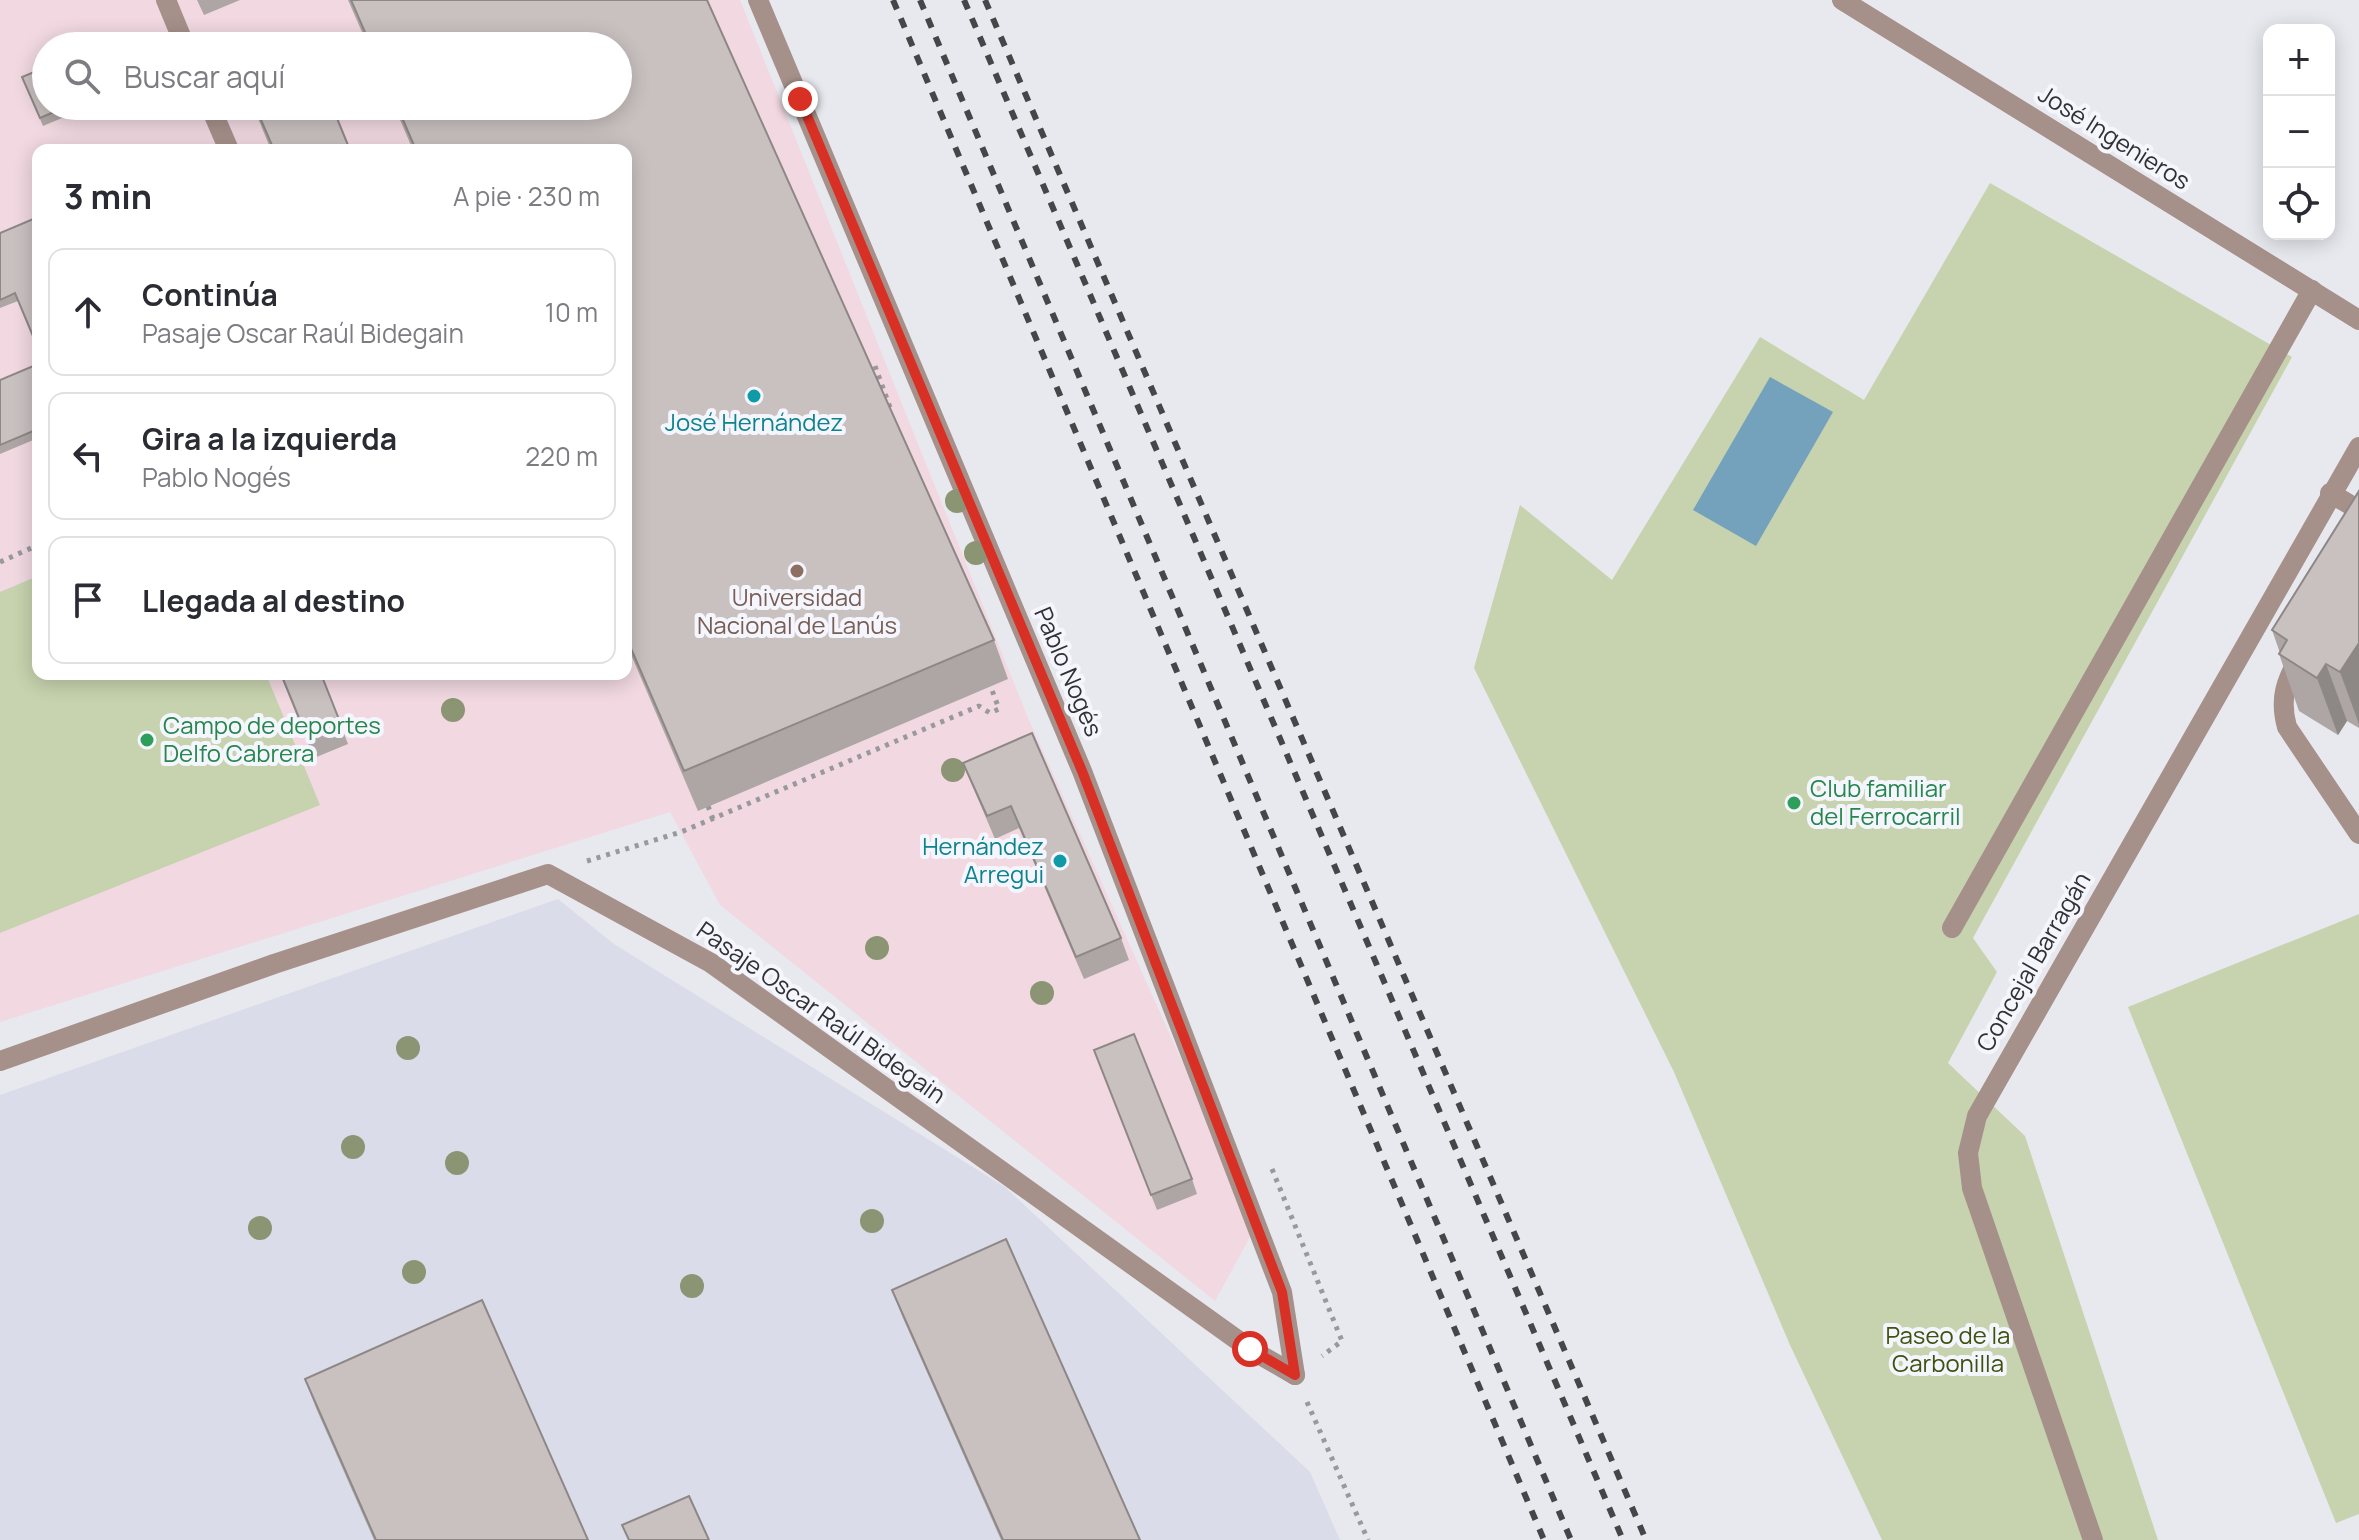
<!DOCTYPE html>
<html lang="es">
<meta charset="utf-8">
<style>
:root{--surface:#fff;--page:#f7f7f7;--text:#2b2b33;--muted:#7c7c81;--line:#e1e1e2}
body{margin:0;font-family:Manrope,sans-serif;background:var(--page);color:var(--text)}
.controls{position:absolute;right:24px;top:24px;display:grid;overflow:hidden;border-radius:16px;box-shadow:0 4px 20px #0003}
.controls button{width:72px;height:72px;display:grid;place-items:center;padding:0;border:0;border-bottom:2px solid var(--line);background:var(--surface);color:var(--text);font:40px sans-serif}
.stop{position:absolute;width:24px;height:24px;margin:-18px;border:6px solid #d93025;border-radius:50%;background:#fff}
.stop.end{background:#d93025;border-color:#fff;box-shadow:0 2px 8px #0008}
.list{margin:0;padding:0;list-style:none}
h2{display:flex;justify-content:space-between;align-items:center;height:104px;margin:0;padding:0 32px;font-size:34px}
h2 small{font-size:26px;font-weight:400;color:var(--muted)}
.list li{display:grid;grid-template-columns:52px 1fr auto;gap:24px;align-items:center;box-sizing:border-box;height:128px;margin:0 16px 16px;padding:0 16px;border:2px solid var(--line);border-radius:16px}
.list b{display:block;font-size:30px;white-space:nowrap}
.list p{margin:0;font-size:26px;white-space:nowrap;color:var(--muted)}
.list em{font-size:26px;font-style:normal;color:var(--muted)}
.icon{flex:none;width:44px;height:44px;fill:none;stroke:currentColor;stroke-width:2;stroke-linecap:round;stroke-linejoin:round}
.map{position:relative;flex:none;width:2359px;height:1540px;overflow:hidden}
.search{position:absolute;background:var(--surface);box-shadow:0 4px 20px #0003;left:32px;top:32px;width:600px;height:88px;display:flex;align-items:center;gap:20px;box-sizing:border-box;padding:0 28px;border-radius:44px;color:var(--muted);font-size:30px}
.panel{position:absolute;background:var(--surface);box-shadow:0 4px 20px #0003;left:32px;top:144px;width:600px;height:536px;border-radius:16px}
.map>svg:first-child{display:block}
</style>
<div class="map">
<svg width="2359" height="1540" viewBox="0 0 2359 1540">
<rect width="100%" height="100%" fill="#e8e9ef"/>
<polygon fill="#dadce9" points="558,899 614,944 1005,1187 1310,1472 1340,1540 0,1540 0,1095"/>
<path fill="#f1d8e1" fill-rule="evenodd" d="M0 0H740L1028 718 1184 1066 1251 1235 1215 1301 720 905 670 812 0 1022ZM46 46H618V106H46ZM38 150H626V674H38Z"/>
<g fill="#c6d3ae">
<polygon points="1990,183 2292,357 1973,938 1997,972 1948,1063 2025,1136 2158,1540 1882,1540 1790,1345 1674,1072 1474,668 1520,505 1612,580 1760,337 1864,400"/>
<polygon points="38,576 38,674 266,674 320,805 0,933 0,592"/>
<polygon points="2359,914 2359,1514 2336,1523 2128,1007"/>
</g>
<polygon fill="#74a1bb" points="1770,377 1833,412 1756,546 1693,510"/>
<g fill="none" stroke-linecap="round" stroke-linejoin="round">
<g stroke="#98999d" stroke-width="5" stroke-dasharray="4 6" stroke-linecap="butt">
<polyline points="875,366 892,413"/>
<polyline points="0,562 38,545"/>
<polyline points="708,806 713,819"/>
<polyline points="587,861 681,832 979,706 990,713 999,709 989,682"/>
<polyline points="1272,1169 1342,1341 1322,1356"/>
<polyline points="1307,1402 1368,1540"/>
</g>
<g stroke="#a6908a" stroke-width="20">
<polyline points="166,0 185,46"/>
<polyline points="758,0 1082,771 1282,1292 1295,1375"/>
<polyline points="210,106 229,150"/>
<polyline points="2330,493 2359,510"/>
<path d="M2300 656C2286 681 2279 698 2287 727L2359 834"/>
<polyline points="1952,928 2312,290"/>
</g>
<polyline stroke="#a6908a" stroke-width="20" points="0,1061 274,964 548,874 711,963 1250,1349 1295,1375"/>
<g stroke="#a6908a" stroke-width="20">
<polyline points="1842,0 2359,320"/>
<polyline points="2093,1540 1972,1188 1968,1153 1977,1116 2359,447"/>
</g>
<g stroke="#454648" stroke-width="6" stroke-dasharray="10 10" stroke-linecap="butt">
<polyline points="893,0 1544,1540"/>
<polyline points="920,0 1571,1540"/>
<polyline points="964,0 1623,1540"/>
<polyline points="985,0 1646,1540"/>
</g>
</g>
<g fill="#8b9573">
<circle cx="957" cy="501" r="12"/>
<circle cx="976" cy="553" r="12"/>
<circle cx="453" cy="710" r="12"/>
<circle cx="953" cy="770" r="12"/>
<circle cx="877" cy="948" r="12"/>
<circle cx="1042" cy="993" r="12"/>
<circle cx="408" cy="1048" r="12"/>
<circle cx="353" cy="1147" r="12"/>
<circle cx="457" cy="1163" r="12"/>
<circle cx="872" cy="1221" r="12"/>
<circle cx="260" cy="1228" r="12"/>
<circle cx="414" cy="1272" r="12"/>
<circle cx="692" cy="1286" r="12"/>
</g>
<g fill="#ada6a5">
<polygon points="197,0 240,0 204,15"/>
<polygon points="348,0 707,0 994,640 1008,679 698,811 626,643 626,150 413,150 394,106 618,106 618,46 368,46"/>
<polygon points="22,77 46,106 72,106 74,113 43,126"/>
<polygon points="253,106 332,106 350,150 271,150"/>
<polygon points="0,233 18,301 0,308"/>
<polygon points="38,364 38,438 0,454 0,380"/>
<polygon points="2359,491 2359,728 2347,721 2338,735 2299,711 2279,654 2280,653 2272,630"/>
<polygon points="280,674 321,674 348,744 314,758"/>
<polygon points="1032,733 1121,938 1129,960 1084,979 1019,828 995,839 972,785 963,763"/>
<polygon points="1100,1065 1192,1179 1197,1194 1157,1210"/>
<polygon points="892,1290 1140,1540 1001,1540 903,1318"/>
<polygon points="305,1379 588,1540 374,1540 316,1408"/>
</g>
<g fill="#8d8786">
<polygon points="2359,643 2359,724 2340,672"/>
<polygon points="2326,664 2347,721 2338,735 2317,678"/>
</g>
<g fill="#c9c1c0" stroke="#8d8786" stroke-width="2">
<polygon points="351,0 707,0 994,640 684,771 626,637 626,150 416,150 397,106 618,106 618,46 371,46"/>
<polygon points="46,67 46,106 68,106 40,118 22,77"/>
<polygon points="255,106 332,106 350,150 274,150"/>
<polygon points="38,217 38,348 15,293 0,300 0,233"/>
<polygon points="38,364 38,429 0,445 0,380"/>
<polygon points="2359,491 2359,643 2340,672 2326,664 2317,678 2279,654 2287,640 2272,630"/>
<polygon points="281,674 321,674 340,722 306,735"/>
<polygon points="1032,733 1121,938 1076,957 1011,806 987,816 963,763"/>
<polygon points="1134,1034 1192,1179 1151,1195 1094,1050"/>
<polygon points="1006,1239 1140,1540 1003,1540 892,1290"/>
<polygon points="482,1300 588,1540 376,1540 305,1379"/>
<polygon points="689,1496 709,1540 629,1540 622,1525"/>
</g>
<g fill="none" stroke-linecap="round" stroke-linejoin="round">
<polyline stroke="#d93025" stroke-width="10" points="800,99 1082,771 1282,1292 1295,1375 1250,1349"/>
</g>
<g fill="#0f9aa8" stroke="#f5f6fd" stroke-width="3">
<circle cx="754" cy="396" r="8"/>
<circle cx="1060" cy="861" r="8"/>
</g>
<circle fill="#8d6e63" stroke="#f5f6fd" stroke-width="3" cx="797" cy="571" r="8"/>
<g fill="#2e9e5b" stroke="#f5f6fd" stroke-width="3">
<circle cx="147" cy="740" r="8"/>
<circle cx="1794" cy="803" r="8"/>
</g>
<g text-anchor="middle" stroke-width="8" stroke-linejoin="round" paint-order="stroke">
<g font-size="24" fill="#303133" stroke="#f5f6fd">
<text transform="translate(2114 138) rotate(32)" y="8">José Ingenieros</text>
<text transform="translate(1068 672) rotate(67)" y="8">Pablo Nogés</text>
<text transform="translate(2034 962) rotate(-60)" y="8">Concejal Barragán</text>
<text transform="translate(821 1013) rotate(35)" y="8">Pasaje Oscar Raúl Bidegain</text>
</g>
<g font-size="24" fill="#0d838f" stroke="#f5f6fd">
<text x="754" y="431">José Hernández</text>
<text x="1044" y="855" text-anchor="end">Hernández<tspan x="1044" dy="28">Arregui</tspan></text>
</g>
<g font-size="24" fill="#785e54" stroke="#f5f6fd">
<text x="797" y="606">Universidad<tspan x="797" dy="28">Nacional de Lanús</tspan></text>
</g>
<g font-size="24" fill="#27864d" stroke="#f5f6fd" text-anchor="start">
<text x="163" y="734">Campo de deportes<tspan x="163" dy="28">Delfo Cabrera</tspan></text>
<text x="1810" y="797">Club familiar<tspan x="1810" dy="28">del Ferrocarril</tspan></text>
</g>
<g font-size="24" fill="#3f510e" stroke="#f5f6fd">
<text x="1948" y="1344">Paseo de la<tspan x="1948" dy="28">Carbonilla</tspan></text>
</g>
</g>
</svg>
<div class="controls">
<button>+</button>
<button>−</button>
<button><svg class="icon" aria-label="locate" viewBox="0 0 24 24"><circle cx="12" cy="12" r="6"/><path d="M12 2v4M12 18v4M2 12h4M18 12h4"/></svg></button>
</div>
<div class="stop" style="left:1250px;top:1349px"></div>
<div class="stop end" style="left:800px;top:99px"></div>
<div class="search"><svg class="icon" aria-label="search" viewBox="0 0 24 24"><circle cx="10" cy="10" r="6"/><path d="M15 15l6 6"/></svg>Buscar aquí</div>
<section class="panel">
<h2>3 min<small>A pie · 230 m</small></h2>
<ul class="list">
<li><svg class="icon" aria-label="ahead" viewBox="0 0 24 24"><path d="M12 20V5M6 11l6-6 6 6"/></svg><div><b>Continúa</b><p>Pasaje Oscar Raúl Bidegain</p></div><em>10 m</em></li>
<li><svg class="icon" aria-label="left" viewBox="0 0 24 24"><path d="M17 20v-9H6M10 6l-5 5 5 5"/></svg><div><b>Gira a la izquierda</b><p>Pablo Nogés</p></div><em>220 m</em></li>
<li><svg class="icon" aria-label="arrive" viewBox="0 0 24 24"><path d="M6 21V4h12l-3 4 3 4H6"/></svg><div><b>Llegada al destino</b></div></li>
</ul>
</section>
</div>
